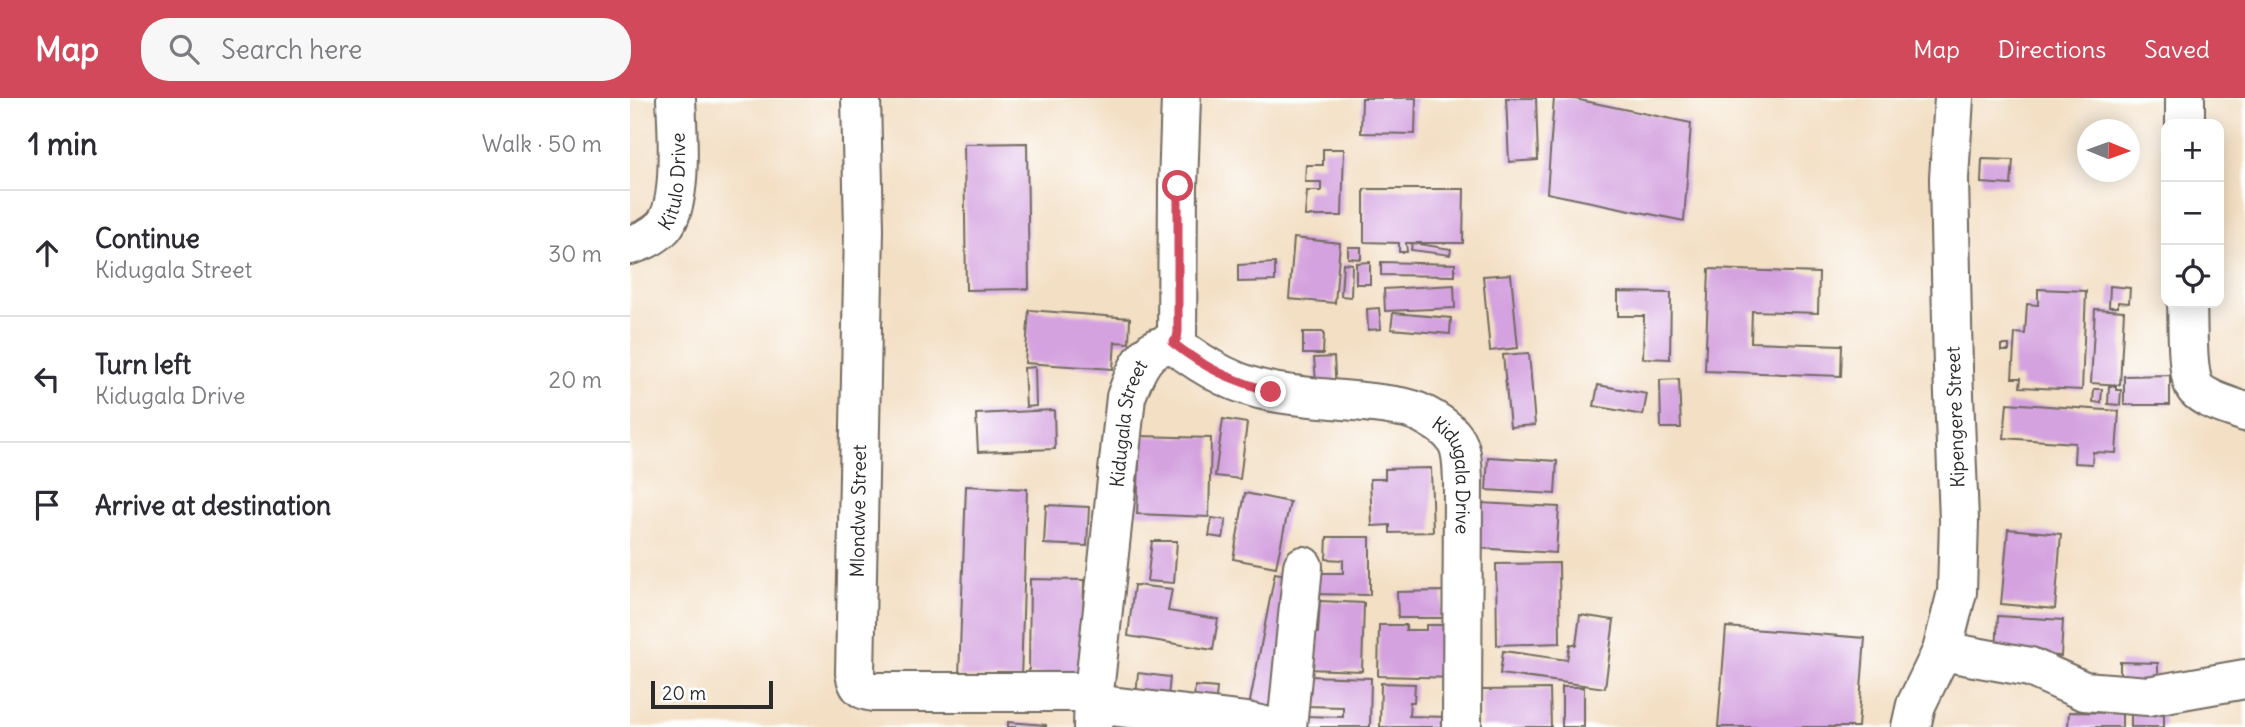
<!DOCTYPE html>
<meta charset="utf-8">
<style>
:root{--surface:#fff;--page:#f7f7f7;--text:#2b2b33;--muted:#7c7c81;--line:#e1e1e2;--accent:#d1495b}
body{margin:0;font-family:Delius,sans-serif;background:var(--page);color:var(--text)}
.controls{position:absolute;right:21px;top:21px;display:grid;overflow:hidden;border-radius:14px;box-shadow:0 4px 18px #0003}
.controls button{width:63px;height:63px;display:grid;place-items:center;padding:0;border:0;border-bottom:2px solid var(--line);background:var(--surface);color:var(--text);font:35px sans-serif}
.compass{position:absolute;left:1447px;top:21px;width:63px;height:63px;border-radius:50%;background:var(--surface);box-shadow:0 4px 18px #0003;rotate:91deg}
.scale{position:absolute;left:21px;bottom:18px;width:122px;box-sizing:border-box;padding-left:7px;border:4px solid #2b2b2b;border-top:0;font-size:19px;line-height:24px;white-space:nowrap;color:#2b2b2b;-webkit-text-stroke:5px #fff;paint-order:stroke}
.stop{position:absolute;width:21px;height:21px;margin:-16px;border:5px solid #d1495b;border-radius:50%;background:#fff}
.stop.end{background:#d1495b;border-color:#fff;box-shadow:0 2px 7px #0008}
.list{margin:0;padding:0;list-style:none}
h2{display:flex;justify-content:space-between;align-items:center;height:91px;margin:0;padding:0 28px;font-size:30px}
h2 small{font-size:23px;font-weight:400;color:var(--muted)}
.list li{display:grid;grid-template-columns:46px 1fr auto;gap:21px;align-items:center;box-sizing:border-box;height:126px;padding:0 28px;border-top:2px solid var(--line)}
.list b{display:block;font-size:26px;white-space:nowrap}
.list p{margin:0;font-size:23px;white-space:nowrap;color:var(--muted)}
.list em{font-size:23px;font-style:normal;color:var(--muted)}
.icon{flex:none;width:38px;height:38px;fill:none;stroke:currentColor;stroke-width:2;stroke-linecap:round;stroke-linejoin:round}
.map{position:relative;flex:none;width:1615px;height:629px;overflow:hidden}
header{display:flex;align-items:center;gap:42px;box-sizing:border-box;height:98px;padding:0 35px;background:var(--accent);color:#fff}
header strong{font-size:33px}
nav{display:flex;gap:38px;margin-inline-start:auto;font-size:24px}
.search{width:490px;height:63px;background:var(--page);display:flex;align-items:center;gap:18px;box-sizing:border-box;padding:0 24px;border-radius:28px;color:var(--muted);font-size:26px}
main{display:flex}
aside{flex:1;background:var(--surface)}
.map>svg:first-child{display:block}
</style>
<header>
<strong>Map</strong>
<div class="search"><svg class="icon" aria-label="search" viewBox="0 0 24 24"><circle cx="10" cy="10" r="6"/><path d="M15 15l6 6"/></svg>Search here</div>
<nav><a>Map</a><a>Directions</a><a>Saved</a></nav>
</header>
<main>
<aside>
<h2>1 min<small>Walk · 50 m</small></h2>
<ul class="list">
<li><svg class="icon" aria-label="ahead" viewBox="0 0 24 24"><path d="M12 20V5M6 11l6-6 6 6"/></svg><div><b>Continue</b><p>Kidugala Street</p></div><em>30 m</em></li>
<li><svg class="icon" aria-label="left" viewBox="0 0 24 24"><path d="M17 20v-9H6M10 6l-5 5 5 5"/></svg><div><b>Turn left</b><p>Kidugala Drive</p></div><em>20 m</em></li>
<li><svg class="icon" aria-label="arrive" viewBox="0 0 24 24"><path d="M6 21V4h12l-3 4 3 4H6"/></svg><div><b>Arrive at destination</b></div></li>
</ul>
</aside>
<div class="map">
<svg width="1615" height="629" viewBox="0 0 1615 629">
<rect width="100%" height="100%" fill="#fff"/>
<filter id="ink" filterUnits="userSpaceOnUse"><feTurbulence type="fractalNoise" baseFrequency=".0143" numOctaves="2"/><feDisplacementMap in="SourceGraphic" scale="14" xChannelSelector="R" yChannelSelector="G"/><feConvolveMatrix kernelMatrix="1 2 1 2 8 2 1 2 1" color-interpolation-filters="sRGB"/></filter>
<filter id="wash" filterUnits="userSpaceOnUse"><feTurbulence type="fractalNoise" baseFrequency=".00686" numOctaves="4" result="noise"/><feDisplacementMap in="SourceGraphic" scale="28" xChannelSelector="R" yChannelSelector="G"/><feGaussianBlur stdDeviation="1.57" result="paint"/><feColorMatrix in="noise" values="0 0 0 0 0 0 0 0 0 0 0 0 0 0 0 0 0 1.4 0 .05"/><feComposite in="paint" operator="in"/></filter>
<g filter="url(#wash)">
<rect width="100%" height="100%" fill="#f3dfc4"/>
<g id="blocks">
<g fill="#d4a2df">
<polygon points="732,0 786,0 785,36 731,35"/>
<polygon points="876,0 906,0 908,62 879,64"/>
<polygon points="924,0 940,0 1061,25 1054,123 917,95"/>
<polygon points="397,45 399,191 336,192 334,46"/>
<polygon points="693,51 714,51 712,118 675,118 677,93 691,93 691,84 675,84 676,67 693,67"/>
<polygon points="1352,61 1383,62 1381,87 1351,85"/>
<polygon points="734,91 834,91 833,145 782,145 821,151 820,157 781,152 782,145 776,145 777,154 769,154 769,145 734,144"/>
<polygon points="664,140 710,145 705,205 659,201"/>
<polygon points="718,149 731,149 731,161 718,160"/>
<polygon points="740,164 740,186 726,186 726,165"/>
<polygon points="751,164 825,166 825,178 751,177"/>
<polygon points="645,165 645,183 608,184 608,167"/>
<polygon points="713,165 722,166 721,199 711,198"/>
<polygon points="1079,171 1189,175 1188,215 1122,213 1121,244 1212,247 1211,278 1075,273"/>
<polygon points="881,176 888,250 860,253 853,178"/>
<polygon points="824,187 825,210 755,213 754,191"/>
<polygon points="1480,188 1500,190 1499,205 1488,204 1488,209 1479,209"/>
<polygon points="1408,191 1456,193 1452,292 1390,289 1391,280 1382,280 1385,235 1395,236 1397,206 1408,207"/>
<polygon points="988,194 1041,195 1040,261 1013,260 1014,218 988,218"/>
<polygon points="749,210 751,231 738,232 737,211"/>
<polygon points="1465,211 1494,213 1490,287 1461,285"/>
<polygon points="399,212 500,220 499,245 485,244 483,271 395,265"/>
<polygon points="763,215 821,220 820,236 761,231"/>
<polygon points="673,234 694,234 693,256 673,256"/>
<rect x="1371" y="247" width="8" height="6"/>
<polygon points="899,255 905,327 880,329 873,257"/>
<polygon points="704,259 706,294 687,295 684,260"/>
<polygon points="405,269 406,308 396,309 394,270"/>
<polygon points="1540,277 1540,307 1494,307 1494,278"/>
<polygon points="1049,281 1051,330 1031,330 1030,282"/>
<polygon points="968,287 1017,296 1013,317 964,308"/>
<polygon points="1479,288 1486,288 1486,292 1491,292 1490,307 1478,306"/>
<polygon points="1464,291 1472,291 1471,305 1463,304"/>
<polygon points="1377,305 1489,313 1486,355 1463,354 1462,366 1444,365 1445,345 1374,340"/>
<polygon points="424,312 425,351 348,354 346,316"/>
<polygon points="593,321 617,325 610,381 585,378"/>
<polygon points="510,338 581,340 579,419 507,416"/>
<polygon points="858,359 927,363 925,396 856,392"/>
<polygon points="801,370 803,434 760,435 760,427 742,428 740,381 755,381 755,371"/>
<polygon points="336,388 397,391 391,581 329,579"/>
<polygon points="615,395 660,404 646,469 603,461"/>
<polygon points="848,405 929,409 926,455 846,450"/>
<polygon points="416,407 459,409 457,448 414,446"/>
<polygon points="582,420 596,422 593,440 579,438"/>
<polygon points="1378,431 1431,436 1425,511 1371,506"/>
<polygon points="697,439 740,439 740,497 679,496 679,475 713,475 713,462 696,461"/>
<polygon points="522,443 547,443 544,485 517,483"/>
<polygon points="929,465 930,545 867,547 866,466"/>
<polygon points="645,475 675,481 645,629 616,624"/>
<polygon points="400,481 454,482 452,576 399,576"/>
<polygon points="504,487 542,491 538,513 588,521 583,552 498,538"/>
<polygon points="813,493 813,520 768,520 767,494"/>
<polygon points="690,503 734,505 732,573 676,571 678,534 688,535"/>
<polygon points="950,517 984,522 975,590 870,576 873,553 937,562 940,546 946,547"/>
<polygon points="1368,518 1433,522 1431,558 1366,554"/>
<polygon points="749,527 776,527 776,532 796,532 796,527 821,527 828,580 748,578"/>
<polygon points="1096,529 1235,540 1228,629 1088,629"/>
<polygon points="1490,564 1528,565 1528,605 1490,604"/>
<polygon points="508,575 540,579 538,599 564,601 565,588 587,590 583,629 504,624"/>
<polygon points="677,578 741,580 740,629 672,629 672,618 713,619 713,609 676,608"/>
<polygon points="751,585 785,586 784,604 780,604 779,618 818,619 818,629 750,629"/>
<rect x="932" y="589" width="22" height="40"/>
<polygon points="920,591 921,629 852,629 852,592"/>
<polygon points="1439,614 1492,615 1492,629 1438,629"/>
<polygon points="1501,614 1534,616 1534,629 1501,629"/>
<polygon points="378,624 416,627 416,629 378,629"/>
</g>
</g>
</g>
<g filter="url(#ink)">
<use href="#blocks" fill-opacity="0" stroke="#716a61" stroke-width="2"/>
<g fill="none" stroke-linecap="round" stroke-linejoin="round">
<g stroke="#716a61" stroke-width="42">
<g id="minor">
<path d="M231 0 234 131 225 575C227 587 230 592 243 594H464"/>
<polyline points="1555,0 1555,26"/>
<path id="s1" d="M0 147C13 143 23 139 33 129 54 106 47 30 46 0"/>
<path d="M1557 205C1558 222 1556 280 1566 291 1577 303 1600 308 1615 314"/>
<path id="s2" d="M543 245C572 268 606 288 643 294 687 302 732 301 776 310 790 313 817 328 825 341 833 352 832 369 833 383L832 629"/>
<polyline points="1312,553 1400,569 1454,593 1518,598 1615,581"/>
<polyline points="463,606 617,624 639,629"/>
<path id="s3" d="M463 629 464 594 496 299C502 283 510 258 527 250 535 246 541 248 547 240L548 88 551 0"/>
<polyline points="657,629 673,468"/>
<polyline points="1281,629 1286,607 1312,553 1327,494 1329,422 1323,271 1319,80 1324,0"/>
</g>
</g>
<use href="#minor" stroke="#fff" stroke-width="38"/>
</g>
</g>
<g fill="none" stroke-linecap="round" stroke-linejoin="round" filter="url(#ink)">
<path stroke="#d1495b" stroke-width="9" d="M548 88V234L547 240 543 245C577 272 601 281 641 294"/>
</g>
<g text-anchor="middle" stroke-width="5" stroke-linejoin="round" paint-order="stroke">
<g font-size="19" fill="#2b2b2b" stroke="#fff">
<text dy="7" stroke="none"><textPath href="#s1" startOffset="86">Kitulo Drive</textPath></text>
<text transform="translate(1325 319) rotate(-92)" y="7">Kipengere Street</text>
<text dy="7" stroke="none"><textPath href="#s3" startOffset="306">Kidugala Street</textPath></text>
<text dy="7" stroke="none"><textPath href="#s2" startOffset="340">Kidugala Drive</textPath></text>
<text transform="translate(228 413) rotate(-89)" y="7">Mlondwe Street</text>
</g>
</g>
</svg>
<div class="controls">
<button>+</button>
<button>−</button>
<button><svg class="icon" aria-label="locate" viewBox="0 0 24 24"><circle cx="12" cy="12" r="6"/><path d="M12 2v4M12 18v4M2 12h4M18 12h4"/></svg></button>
</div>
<svg class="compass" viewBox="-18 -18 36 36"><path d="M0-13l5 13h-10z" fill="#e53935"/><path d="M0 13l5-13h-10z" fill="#7c7c81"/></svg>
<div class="scale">20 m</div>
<div class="stop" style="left:548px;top:88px"></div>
<div class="stop end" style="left:641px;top:294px"></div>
</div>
</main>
